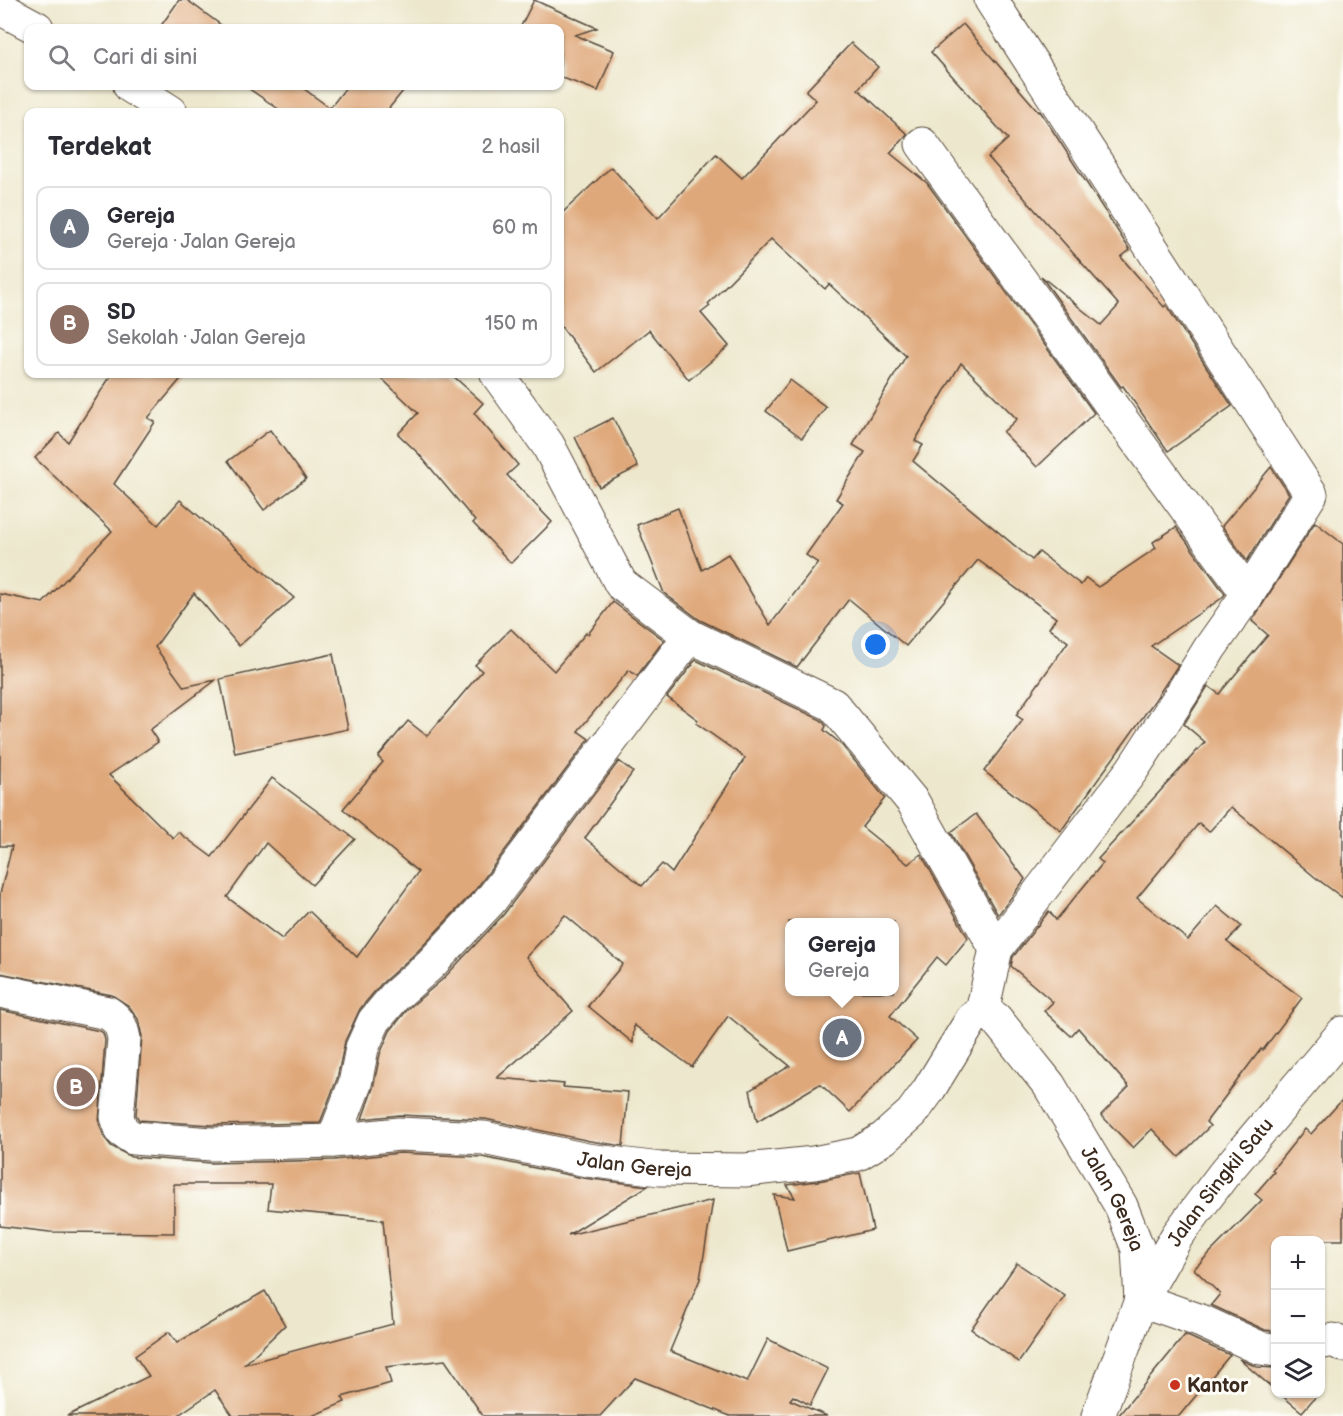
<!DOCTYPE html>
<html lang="id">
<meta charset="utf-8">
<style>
:root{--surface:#fff;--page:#f2f2f3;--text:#2b2b33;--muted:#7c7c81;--line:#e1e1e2;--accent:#c8321e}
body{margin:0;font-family:"Balsamiq Sans",sans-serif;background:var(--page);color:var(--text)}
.controls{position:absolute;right:18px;bottom:18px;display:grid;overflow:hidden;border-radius:12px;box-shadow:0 2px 4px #0004}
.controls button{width:54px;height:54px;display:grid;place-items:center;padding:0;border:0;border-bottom:2px solid var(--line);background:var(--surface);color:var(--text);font:30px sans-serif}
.you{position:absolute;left:876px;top:645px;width:21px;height:21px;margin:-15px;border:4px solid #fff;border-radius:50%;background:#1a73e8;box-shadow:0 0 0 9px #1a73e833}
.badge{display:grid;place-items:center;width:39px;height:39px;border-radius:50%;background:var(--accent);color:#fff;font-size:20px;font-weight:700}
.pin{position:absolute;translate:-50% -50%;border:3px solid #fff;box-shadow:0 2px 6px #0006}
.popup{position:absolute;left:785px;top:918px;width:114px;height:78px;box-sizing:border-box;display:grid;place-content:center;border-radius:12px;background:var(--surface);filter:drop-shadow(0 2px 4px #0005);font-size:20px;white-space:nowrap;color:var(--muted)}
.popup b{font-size:22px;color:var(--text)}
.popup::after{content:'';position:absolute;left:50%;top:100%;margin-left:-12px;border:12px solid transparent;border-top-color:var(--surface)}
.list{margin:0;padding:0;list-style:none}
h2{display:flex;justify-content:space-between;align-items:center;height:78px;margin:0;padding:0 24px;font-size:26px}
h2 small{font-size:20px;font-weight:400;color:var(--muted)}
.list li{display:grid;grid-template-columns:39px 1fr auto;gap:18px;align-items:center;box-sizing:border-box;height:84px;margin:0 12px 12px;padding:0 12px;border:2px solid var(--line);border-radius:12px}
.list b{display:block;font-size:22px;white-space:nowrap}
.list p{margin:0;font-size:20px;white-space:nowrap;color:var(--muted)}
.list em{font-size:20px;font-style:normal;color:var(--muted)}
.icon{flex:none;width:33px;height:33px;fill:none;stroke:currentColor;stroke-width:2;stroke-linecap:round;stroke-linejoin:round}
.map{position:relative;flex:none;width:1343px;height:1416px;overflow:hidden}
.search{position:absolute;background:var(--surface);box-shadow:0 2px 4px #0004;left:24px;top:24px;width:540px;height:66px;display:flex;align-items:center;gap:15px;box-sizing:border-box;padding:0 21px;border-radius:12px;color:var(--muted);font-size:22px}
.panel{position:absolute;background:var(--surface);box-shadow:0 2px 4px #0004;left:24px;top:108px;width:540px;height:270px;border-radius:12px}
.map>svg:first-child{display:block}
</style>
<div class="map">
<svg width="1343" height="1416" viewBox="0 0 1343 1416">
<rect width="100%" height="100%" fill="#fdfcf7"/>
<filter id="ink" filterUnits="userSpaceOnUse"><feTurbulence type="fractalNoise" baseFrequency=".0167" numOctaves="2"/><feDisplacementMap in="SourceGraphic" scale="12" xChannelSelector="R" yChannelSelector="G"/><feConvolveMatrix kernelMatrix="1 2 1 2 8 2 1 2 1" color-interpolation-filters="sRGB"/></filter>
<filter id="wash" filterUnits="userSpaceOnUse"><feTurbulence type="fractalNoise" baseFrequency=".008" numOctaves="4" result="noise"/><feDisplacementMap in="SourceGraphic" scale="24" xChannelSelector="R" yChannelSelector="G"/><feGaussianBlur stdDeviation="1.35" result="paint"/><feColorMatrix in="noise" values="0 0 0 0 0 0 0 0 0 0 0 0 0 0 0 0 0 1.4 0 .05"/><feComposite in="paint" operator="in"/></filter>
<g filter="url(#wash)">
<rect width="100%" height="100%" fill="#ede8cd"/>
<g id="blocks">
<g fill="#dfa87a" fill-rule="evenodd">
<polygon points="179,0 187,0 225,28 163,28 160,27"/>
<polygon points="534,0 597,28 575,35 614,51 598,91 560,77 560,28 520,28"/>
<polygon points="963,24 1039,112 1040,111 1130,250 1121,257 1164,307 1166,305 1232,406 1168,451 1123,386 1121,387 1041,276 1101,325 1119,305 988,157 1008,139 931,52"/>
<polygon points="851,43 878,67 858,89 907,134 890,153 927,183 1094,413 1037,467 1003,432 1017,419 961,363 915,441 923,445 913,461 1032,560 1039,552 1081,585 1086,578 1098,587 1156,548 1153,542 1176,527 1225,594 1222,598 1151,646 1178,665 1155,700 1061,831 984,771 1023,720 1016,715 1068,642 1049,628 1056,618 978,560 906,646 849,599 797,667 700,620 664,593 637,525 678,508 702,570 728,554 770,625 818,563 806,555 843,503 836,499 865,452 853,445 906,356 829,284 825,289 771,239 708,304 710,306 701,313 729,346 689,380 649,330 596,372 560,325 560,215 611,167 658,218 716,154 742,178 816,100 806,91"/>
<polygon points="245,86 300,86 330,108 347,86 407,86 386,112 283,112"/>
<polygon points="112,374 185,374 148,418 155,422 114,484 158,525 180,500 294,598 239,646 194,593 155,647 184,687 216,680 150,730 158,742 109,775 173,838 178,832 212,857 272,778 355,839 312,885 266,843 227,897 282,939 309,911 357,957 418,872 343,809 383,762 378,757 408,721 427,736 482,671 475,665 511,629 554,671 586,633 588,634 613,602 664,640 637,676 629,670 578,731 589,739 476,889 417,952 381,984 360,1009 345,1041 337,1079 320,1123 212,1125 139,1120 136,1115 142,1036 138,1019 129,1006 112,995 0,973 0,894 12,846 0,846 0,594 43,603 112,531 35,458 59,433 68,442"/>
<polygon points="377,374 451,374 483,403 474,413 518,465 507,475 552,522 511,563 473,523 475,521 418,453 398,434 418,413"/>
<polygon points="790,380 826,407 802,438 766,411"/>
<polygon points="613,418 638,467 599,487 575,437"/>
<polygon points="270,430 306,479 264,510 228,461"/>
<polygon points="1271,467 1289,494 1247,561 1222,526"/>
<polygon points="1315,522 1343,544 1343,898 1316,878 1231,807 1209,832 1199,823 1137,898 1188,940 1217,906 1241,926 1227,942 1302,998 1263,1050 1261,1049 1206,1122 1210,1126 1179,1157 1152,1129 1133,1148 1101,1115 1129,1087 1078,1028 1071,1036 1044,1011 1053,1002 1011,966 1013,957 1049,911 1056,920 1103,863 1098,859 1205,742 1184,724 1208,686 1219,694 1268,635 1252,621"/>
<polygon points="333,654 348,729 235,753 220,679"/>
<path d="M696 660 821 720 826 726 824 730 840 743 885 798 862 827 908 864 921 854 968 938 946 965 937 957 890 1016 917 1040 850 1112 820 1084 757 1121 750 1090 790 1066 728 1016 692 1067 634 1025 633 1043 588 1006 623 964 565 915 526 957 573 1011 497 1078 564 1084 563 1087 628 1092 623 1146 590 1141 485 1119 400 1115 362 1119 373 1088 380 1054 390 1031 408 1009 444 978 504 914 619 761 633 772 585 838 642 886 662 864 672 873 745 758 696 723 698 720 667 697 692 665 693 666 692 664ZM789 922H894V992H789Z"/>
<polygon points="976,814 1025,879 998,915 951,832"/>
<polygon points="0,1010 100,1031 103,1033 105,1040 99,1123 104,1137 111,1146 131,1157 212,1163 334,1160 400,1153 482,1157 583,1178 648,1186 568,1235 713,1200 700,1279 670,1351 747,1382 768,1339 828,1369 810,1405 793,1396 790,1400 827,1416 730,1416 635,1378 600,1416 483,1416 445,1360 386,1367 391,1383 342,1397 345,1402 312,1416 233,1416 215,1390 177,1416 67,1416 149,1376 135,1356 169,1332 177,1343 265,1291 285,1325 245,1364 393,1324 383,1220 268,1209 271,1184 174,1184 174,1233 50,1232 0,1226"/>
<polygon points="1343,1099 1343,1240 1275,1240 1275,1331 1265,1330 1211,1305 1220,1294 1194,1269 1262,1200 1255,1194 1274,1172 1272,1170 1305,1129 1311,1134"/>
<polygon points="860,1173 873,1230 787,1251 774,1195 795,1198 787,1185 818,1181"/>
<polygon points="1017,1263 1065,1296 1019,1362 971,1329"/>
<polygon points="1185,1335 1230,1355 1179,1416 1118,1416"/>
<polygon points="1239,1359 1257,1367 1275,1368 1275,1390"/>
<polygon points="1280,1394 1318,1394 1302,1412"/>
</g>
</g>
</g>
<g filter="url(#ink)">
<use href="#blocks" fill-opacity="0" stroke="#564638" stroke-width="1.5"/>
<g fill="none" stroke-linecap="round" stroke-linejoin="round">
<g stroke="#564638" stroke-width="35">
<g id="street">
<polyline points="0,8 37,28"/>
<polyline points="130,86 171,112"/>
<polyline points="922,144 1248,594"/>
<polyline points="497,374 548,445 621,584 690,636 833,705 913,802 996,949"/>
<path id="s1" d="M0 991 108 1013C119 1020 122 1027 124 1039L117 1117 122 1131 133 1138 212 1144 333 1141 399 1134 484 1138 587 1160 660 1169 745 1170 814 1163 858 1154 884 1138 912 1113 928 1091 972 1019 982 1012 989 1014 996 1019 1049 1085 1121 1206 1138 1249 1141 1300 1201 1321 1260 1348 1276 1350"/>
<polyline points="982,1012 996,949 1132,770 1181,695 1210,648 1248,594 1311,494 991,0"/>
<polyline points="333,1141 355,1084 362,1048 374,1021 395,996 430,965 490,901 690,636"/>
<polyline points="1320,1343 1333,1340 1343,1345"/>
<path id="s2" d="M1098 1416 1141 1300 1177 1236 1223 1175 1343 1033"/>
</g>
</g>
<use href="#street" stroke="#fff" stroke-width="33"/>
</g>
</g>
<circle fill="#c8321e" stroke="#fdfcf7" stroke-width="2" cx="1175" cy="1385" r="6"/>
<g text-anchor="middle" stroke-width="6" stroke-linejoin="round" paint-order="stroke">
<g font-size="20" fill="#3b2a1e" stroke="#fdfcf7">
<text dy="7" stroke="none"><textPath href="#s1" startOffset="753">Jalan Gereja</textPath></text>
<text dy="7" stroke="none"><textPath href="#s2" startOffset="266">Jalan Singkil Satu</textPath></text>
<text dy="7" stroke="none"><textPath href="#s1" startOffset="1401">Jalan Gereja</textPath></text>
</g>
<g font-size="20" font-weight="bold" fill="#3b2a1e" stroke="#fdfcf7" text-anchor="start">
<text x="1187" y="1392">Kantor</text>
</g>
</g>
</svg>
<div class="controls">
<button>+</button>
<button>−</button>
<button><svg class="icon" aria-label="layers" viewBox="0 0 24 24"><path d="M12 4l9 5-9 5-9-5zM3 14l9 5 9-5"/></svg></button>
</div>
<div class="you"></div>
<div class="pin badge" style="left:842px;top:1038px;background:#6b7280">A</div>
<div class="popup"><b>Gereja</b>Gereja</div>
<div class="pin badge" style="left:76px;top:1087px;background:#8d6e63">B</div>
<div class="search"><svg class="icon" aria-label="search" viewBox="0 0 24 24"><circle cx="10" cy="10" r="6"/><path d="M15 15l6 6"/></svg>Cari di sini</div>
<section class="panel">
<h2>Terdekat<small>2 hasil</small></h2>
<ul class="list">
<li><span class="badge" style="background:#6b7280">A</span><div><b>Gereja</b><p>Gereja · Jalan Gereja</p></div><em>60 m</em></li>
<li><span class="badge" style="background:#8d6e63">B</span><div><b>SD</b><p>Sekolah · Jalan Gereja</p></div><em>150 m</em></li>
</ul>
</section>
</div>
